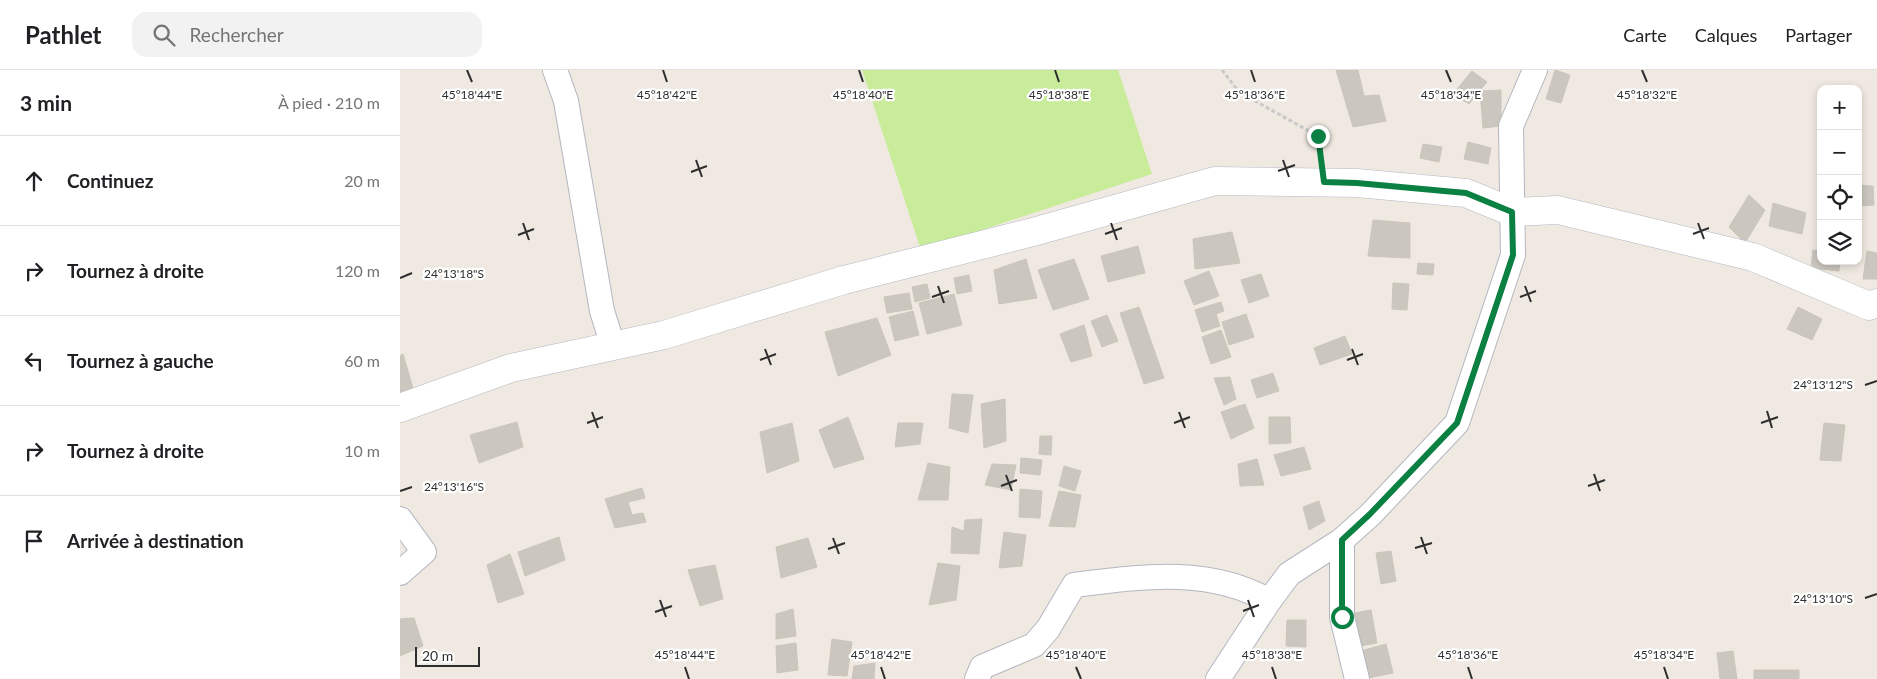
<!DOCTYPE html>
<html lang="fr">
<meta charset="utf-8">
<style>
:root{--surface:#fff;--page:#f2f2f2;--text:#202124;--muted:#757577;--line:#e0e0e0}
body{margin:0;font-family:Lato,sans-serif;background:var(--page);color:var(--text)}
.controls{position:absolute;right:15px;top:15px;display:grid;overflow:hidden;border-radius:10px;box-shadow:0 2px 8px #0003}
.controls button{width:45px;height:45px;display:grid;place-items:center;padding:0;border:0;border-bottom:1px solid var(--line);background:var(--surface);color:var(--text);font:25px sans-serif}
.scale{position:absolute;left:15px;bottom:12px;width:65px;box-sizing:border-box;padding-left:5px;border:2px solid #2e2e2e;border-top:0;font-size:14px;line-height:18px;white-space:nowrap;color:#2e2e2e;-webkit-text-stroke:4px #fff;paint-order:stroke}
.stop{position:absolute;width:15px;height:15px;margin:-11px;border:4px solid #0b8043;border-radius:50%;background:#fff}
.stop.end{background:#0b8043;border-color:#fff;box-shadow:0 1px 5px #0008}
.list{margin:0;padding:0;list-style:none}
h2{display:flex;justify-content:space-between;align-items:center;height:65px;margin:0;padding:0 20px;font-size:21px}
h2 small{font-size:16px;font-weight:400;color:var(--muted)}
.list li{display:grid;grid-template-columns:32px 1fr auto;gap:15px;align-items:center;box-sizing:border-box;height:90px;padding:0 20px;border-top:1px solid var(--line)}
.list b{display:block;font-size:19px;white-space:nowrap}
.list em{font-size:16px;font-style:normal;color:var(--muted)}
.icon{flex:none;width:28px;height:28px;fill:none;stroke:currentColor;stroke-width:2;stroke-linecap:round;stroke-linejoin:round}
.map{position:relative;flex:none;width:1477px;height:609px;overflow:hidden}
header{display:flex;align-items:center;gap:30px;box-sizing:border-box;height:70px;padding:0 25px;background:var(--surface);border-bottom:1px solid var(--line)}
header strong{font-size:24px}
nav{display:flex;gap:28px;margin-inline-start:auto;font-size:18px}
.search{width:350px;height:45px;background:var(--page);display:flex;align-items:center;gap:12px;box-sizing:border-box;padding:0 18px;border-radius:15px;color:var(--muted);font-size:19px}
main{display:flex}
aside{flex:1;background:var(--surface)}
.map>svg:first-child{display:block}
</style>
<header>
<strong>Pathlet</strong>
<div class="search"><svg class="icon" aria-label="search" viewBox="0 0 24 24"><circle cx="10" cy="10" r="6"/><path d="M15 15l6 6"/></svg>Rechercher</div>
<nav><a>Carte</a><a>Calques</a><a>Partager</a></nav>
</header>
<main>
<aside>
<h2>3 min<small>À pied · 210 m</small></h2>
<ul class="list">
<li><svg class="icon" aria-label="ahead" viewBox="0 0 24 24"><path d="M12 20V5M6 11l6-6 6 6"/></svg><div><b>Continuez</b></div><em>20 m</em></li>
<li><svg class="icon" aria-label="right" viewBox="0 0 24 24"><path d="M7 20v-9h11M14 6l5 5-5 5"/></svg><div><b>Tournez à droite</b></div><em>120 m</em></li>
<li><svg class="icon" aria-label="left" viewBox="0 0 24 24"><path d="M17 20v-9H6M10 6l-5 5 5 5"/></svg><div><b>Tournez à gauche</b></div><em>60 m</em></li>
<li><svg class="icon" aria-label="right" viewBox="0 0 24 24"><path d="M7 20v-9h11M14 6l5 5-5 5"/></svg><div><b>Tournez à droite</b></div><em>10 m</em></li>
<li><svg class="icon" aria-label="arrive" viewBox="0 0 24 24"><path d="M6 21V4h12l-3 4 3 4H6"/></svg><div><b>Arrivée à destination</b></div></li>
</ul>
</aside>
<div class="map">
<svg width="1477" height="609" viewBox="0 0 1477 609">
<rect width="100%" height="100%" fill="#efe9e1"/>
<polygon fill="#c9ec9a" points="462,0 718,0 752,104 521,180"/>
<g fill="#cbc7bf" stroke="#cbc5ba">
<polygon points="936,0 958,0 964,26 979,25 986,51 953,57"/>
<polygon points="1155,0 1170,5 1161,33 1146,29"/>
<polygon points="1072,1 1087,12 1069,34 1053,24"/>
<polygon points="1101,20 1101,56 1083,58 1080,21"/>
<polygon points="1068,72 1091,78 1088,94 1064,89"/>
<polygon points="1023,74 1042,77 1039,92 1020,88"/>
<polygon points="1458,115 1473,116 1474,135 1458,136"/>
<polygon points="1349,125 1365,140 1345,173 1329,157"/>
<polygon points="1373,133 1406,143 1402,164 1369,156"/>
<polygon points="973,150 1010,153 1010,188 968,186"/>
<polygon points="832,162 840,193 795,199 793,169"/>
<polygon points="738,176 745,203 708,212 701,186"/>
<polygon points="1413,180 1421,181 1421,191 1440,191 1439,201 1411,198"/>
<polygon points="1467,181 1477,183 1477,209 1463,209"/>
<polygon points="626,189 637,228 599,234 594,200"/>
<polygon points="674,189 689,229 653,240 638,200"/>
<polygon points="1018,193 1034,194 1033,205 1017,204"/>
<polygon points="809,201 819,226 794,235 784,211"/>
<polygon points="861,204 869,226 849,233 841,210"/>
<polygon points="569,205 572,221 557,224 554,208"/>
<polygon points="993,213 1009,214 1007,240 992,239"/>
<polygon points="527,214 530,228 515,232 512,217"/>
<polygon points="509,223 512,239 487,243 484,227"/>
<polygon points="554,224 562,255 527,264 519,233"/>
<polygon points="821,232 824,241 816,244 820,256 802,262 795,240"/>
<polygon points="739,237 764,308 744,314 720,243"/>
<polygon points="1398,237 1422,249 1412,270 1387,259"/>
<polygon points="513,241 519,265 495,271 489,247"/>
<polygon points="846,244 854,267 829,275 822,252"/>
<polygon points="707,245 718,271 702,277 691,251"/>
<polygon points="477,248 491,285 438,306 425,262"/>
<polygon points="684,255 692,286 671,292 660,264"/>
<polygon points="821,260 831,287 811,294 802,267"/>
<polygon points="945,266 952,284 920,295 914,278"/>
<polygon points="3,284 15,325 0,330 0,286"/>
<polygon points="873,303 879,321 857,328 851,310"/>
<polygon points="830,307 836,329 824,335 814,308"/>
<polygon points="552,324 573,325 568,363 549,358"/>
<polygon points="605,329 606,371 584,378 581,334"/>
<polygon points="845,334 854,358 831,369 821,342"/>
<polygon points="448,347 464,389 434,398 419,360"/>
<polygon points="869,347 890,347 891,373 869,374"/>
<polygon points="117,352 123,377 79,393 70,365"/>
<polygon points="392,353 399,391 367,403 360,362"/>
<polygon points="498,353 523,353 520,374 495,377"/>
<polygon points="1424,353 1445,355 1441,391 1420,390"/>
<polygon points="640,366 652,366 651,385 639,384"/>
<polygon points="904,377 911,399 881,406 874,385"/>
<polygon points="621,388 642,390 640,405 620,403"/>
<polygon points="857,389 864,415 840,416 838,394"/>
<polygon points="528,393 550,397 548,430 518,430"/>
<polygon points="592,394 616,395 611,420 585,415"/>
<polygon points="664,396 681,401 675,421 659,416"/>
<polygon points="242,418 245,428 228,432 232,445 243,443 246,452 215,458 205,429"/>
<polygon points="620,419 642,421 640,448 619,447"/>
<polygon points="659,421 681,425 675,457 649,456"/>
<polygon points="919,431 925,451 909,460 903,437"/>
<polygon points="582,449 579,484 551,483 552,457 564,461 565,450"/>
<polygon points="604,462 626,465 622,496 599,498"/>
<polygon points="159,467 165,490 125,506 118,482"/>
<polygon points="408,468 417,497 381,508 376,477"/>
<polygon points="991,481 996,511 981,514 976,483"/>
<polygon points="110,484 124,524 98,533 87,495"/>
<polygon points="538,493 560,496 556,530 529,535"/>
<polygon points="315,495 323,529 300,536 288,500"/>
<polygon points="393,539 396,566 376,569 376,544"/>
<polygon points="971,540 977,573 955,577 949,544"/>
<polygon points="14,548 23,576 0,586 0,549"/>
<polygon points="887,550 906,550 906,577 886,576"/>
<polygon points="432,569 452,572 447,606 428,605"/>
<polygon points="396,573 398,600 377,603 376,576"/>
<polygon points="986,574 993,603 964,609 957,582"/>
<polygon points="1333,581 1337,609 1320,609 1317,583"/>
<polygon points="475,593 474,609 452,609 454,596"/>
<rect x="1354" y="600" width="45" height="9"/>
</g>
<g fill="none" stroke-linecap="round" stroke-linejoin="round">
<g stroke="#b4b7c1" stroke-width="26">
<g id="minor">
<polyline points="155,0 166,31 202,241 213,276"/>
<polyline points="0,449 24,482 0,503"/>
<polyline points="942,470 942,547 957,609"/>
<path d="M577 609 582 597 634 575 648 559 674 515C739 507 809 496 869 531"/>
<polyline points="818,609 869,531 889,504 942,470 971,444 1057,353 1113,185 1111,56 1135,0"/>
</g>
</g>
<g stroke="#b4b7c1" stroke-width="29">
<polyline id="tertiary" points="0,338 111,298 264,265 444,210 633,162 815,111 957,113 1066,123 1112,142 1158,140 1353,187 1469,236 1477,233"/>
</g>
<polyline stroke="#c9c9c9" stroke-width="3" stroke-dasharray="4 2.5" stroke-linecap="butt" points="822,0 839,22 918,66 921,88"/>
<use href="#minor" stroke="#fff" stroke-width="24"/>
<use href="#tertiary" stroke="#fff" stroke-width="28"/>
</g>
<g fill="none" stroke-linecap="round" stroke-linejoin="round">
<polyline stroke="#0b8043" stroke-width="6" points="918,66 924,112 957,113 1066,123 1112,142 1113,185 1057,353 970,444 942,470 942,547"/>
</g>
<path fill="none" stroke="#2e2e2e" stroke-width="2" d="M67 0 72 12M263 0 267 12M459 0 463 12M655 0 659 12M851 0 855 12M1046 0 1051 12M1242 0 1247 12M296 90 302 107M883 90 889 107M878 101 895 95M291 102 307 96M123 153 129 170M711 153 717 170M1298 153 1304 169M705 164 722 158M1293 164 1309 158M118 165 134 159M0 208 12 203M538 216 544 233M1125 216 1131 232M532 227 549 221M1120 227 1136 221M365 279 371 295M952 279 958 295M360 290 376 284M947 290 963 284M1465 315 1477 311M1367 341 1372 358M192 342 198 358M779 342 785 358M187 353 203 347M774 353 790 347M1361 353 1378 347M1194 404 1200 421M606 405 612 421M601 416 617 410M1188 416 1205 410M0 421 12 417M1021 467 1027 484M433 468 439 484M1015 478 1032 473M428 479 445 473M1465 528 1477 524M260 530 266 547M848 530 854 547M843 541 859 535M255 542 272 536M285 597 289 609M481 597 485 609M676 597 681 609M872 597 876 609M1068 597 1072 609M1264 597 1268 609"/>
<g font-size="12" text-anchor="middle" fill="#2e2e2e" stroke="#fff" stroke-width="4.5" stroke-linejoin="round" paint-order="stroke">
<text x="267" y="29">45°18'42"E</text>
<text x="72" y="29">45°18'44"E</text>
<text x="463" y="29">45°18'40"E</text>
<text x="659" y="29">45°18'38"E</text>
<text x="855" y="29">45°18'36"E</text>
<text x="1051" y="29">45°18'34"E</text>
<text x="1247" y="29">45°18'32"E</text>
<text x="54" y="208">24°13'18"S</text>
<text x="1423" y="319">24°13'12"S</text>
<text x="54" y="421">24°13'16"S</text>
<text x="1423" y="533">24°13'10"S</text>
<text x="285" y="589">45°18'44"E</text>
<text x="481" y="589">45°18'42"E</text>
<text x="676" y="589">45°18'40"E</text>
<text x="872" y="589">45°18'38"E</text>
<text x="1068" y="589">45°18'36"E</text>
<text x="1264" y="589">45°18'34"E</text>
</g>
</svg>
<div class="controls">
<button>+</button>
<button>−</button>
<button><svg class="icon" aria-label="locate" viewBox="0 0 24 24"><circle cx="12" cy="12" r="6"/><path d="M12 2v4M12 18v4M2 12h4M18 12h4"/></svg></button>
<button><svg class="icon" aria-label="layers" viewBox="0 0 24 24"><path d="M12 4l9 5-9 5-9-5zM3 14l9 5 9-5"/></svg></button>
</div>
<div class="scale">20 m</div>
<div class="stop" style="left:942px;top:547px"></div>
<div class="stop end" style="left:918px;top:66px"></div>
</div>
</main>
